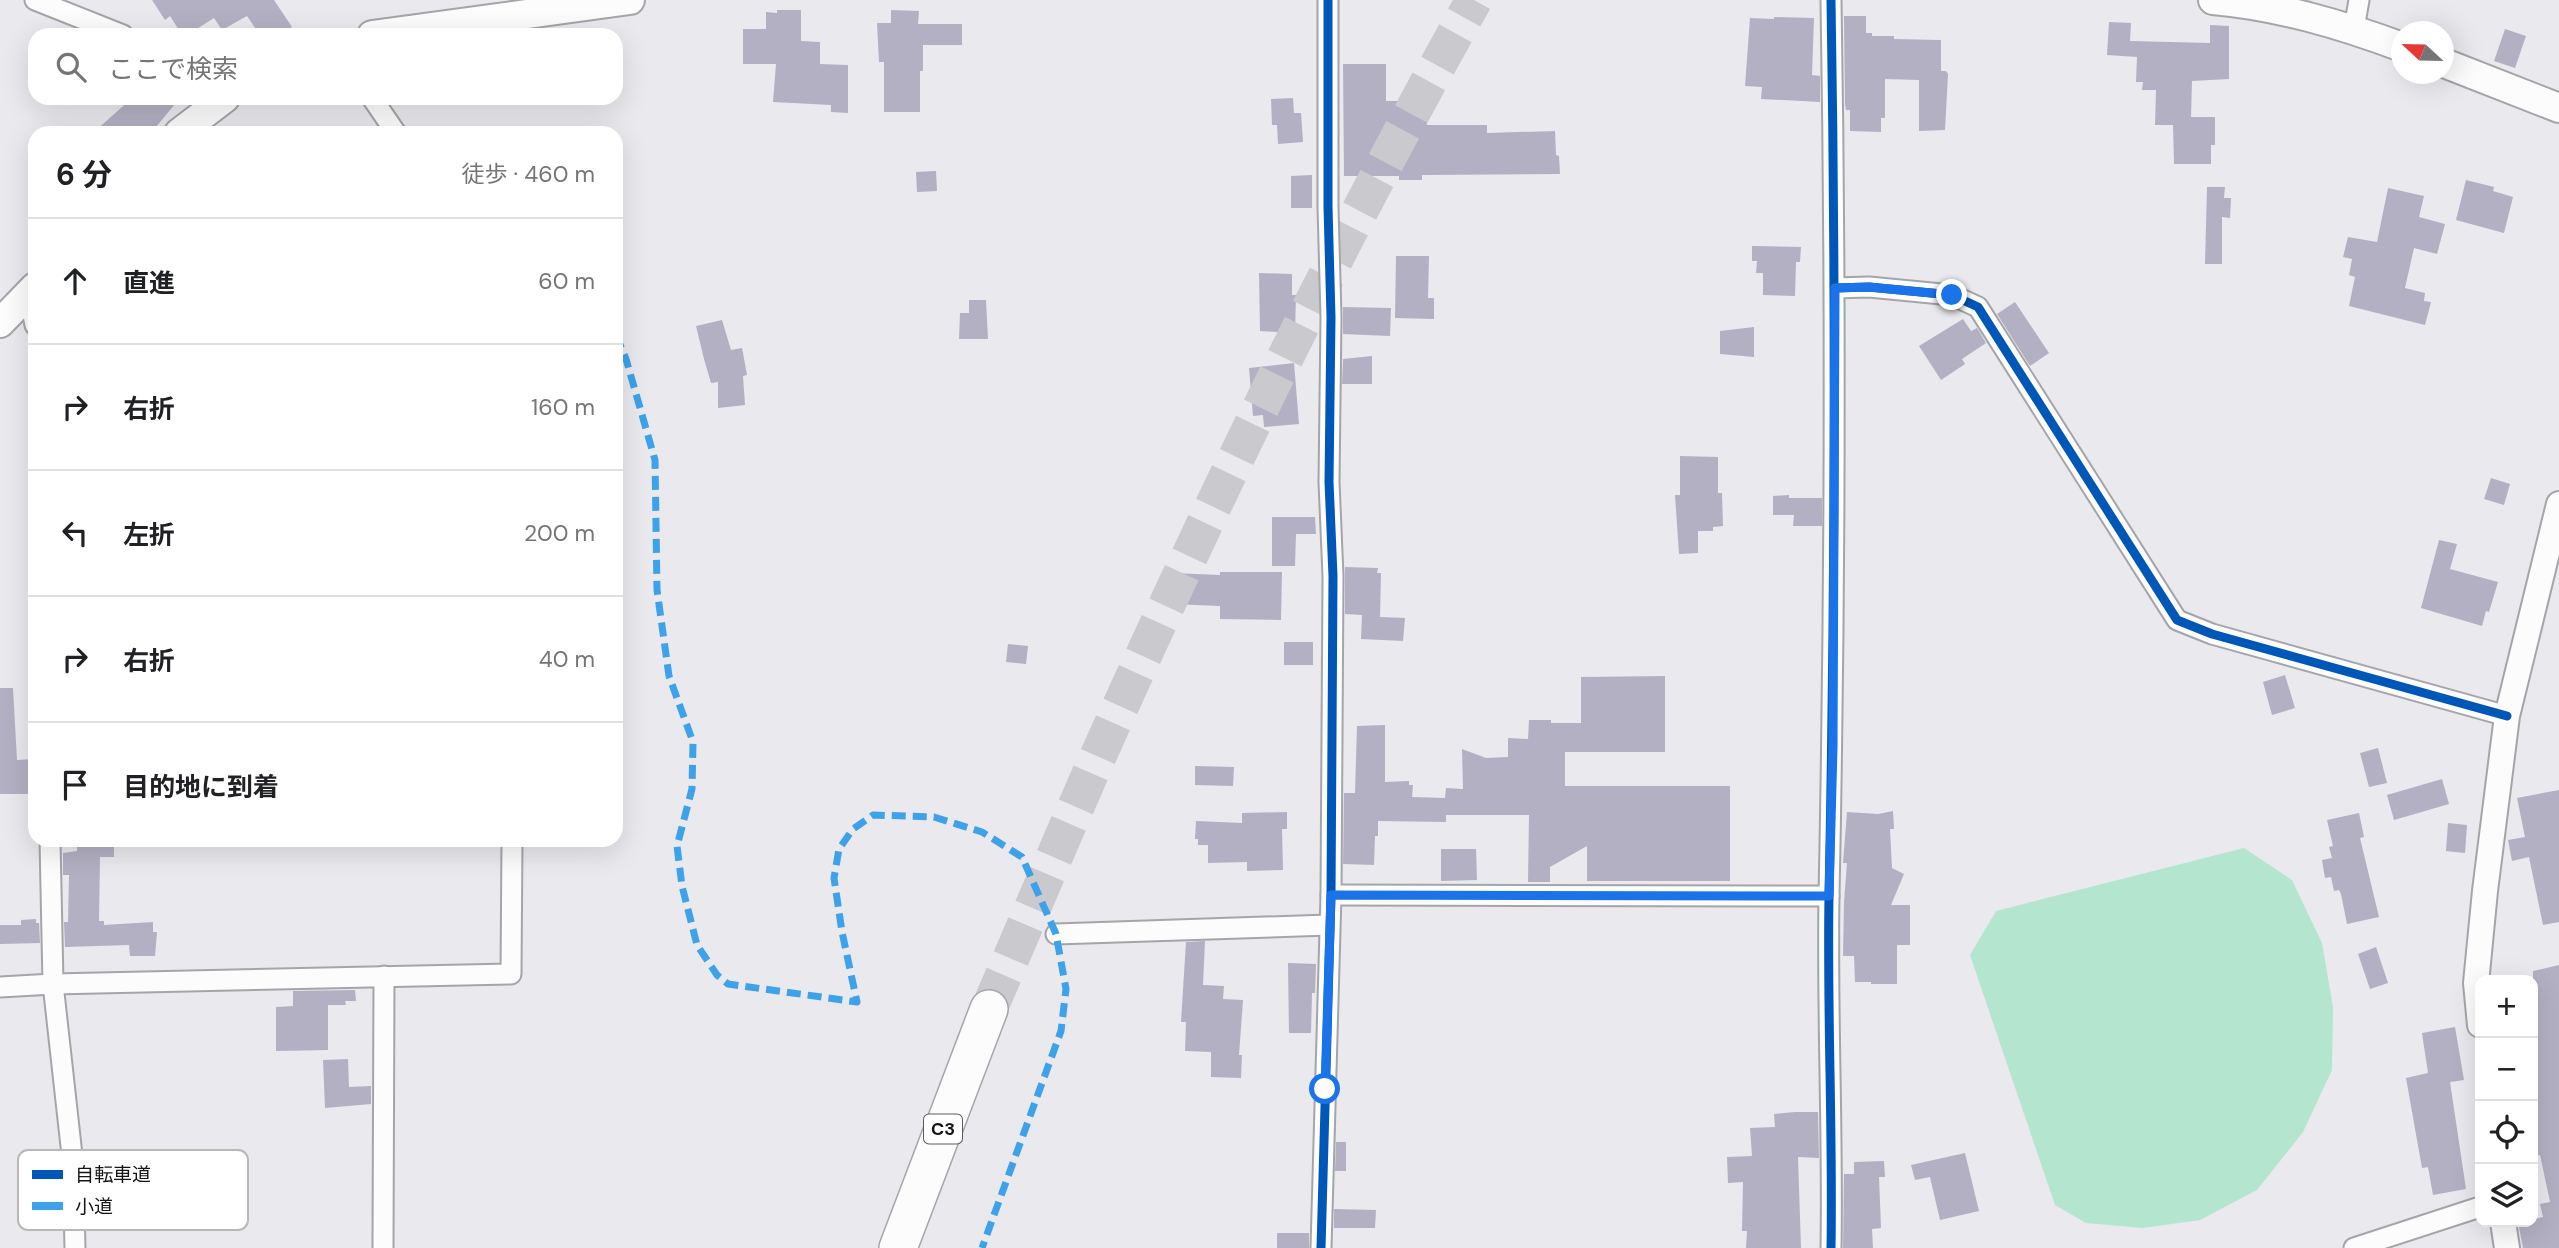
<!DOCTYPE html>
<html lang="ja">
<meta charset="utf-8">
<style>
:root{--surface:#fff;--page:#f2f2f2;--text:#202124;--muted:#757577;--line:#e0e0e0}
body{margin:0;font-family:"DM Sans","Noto Sans JP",sans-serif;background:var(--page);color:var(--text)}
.controls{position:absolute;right:21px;bottom:21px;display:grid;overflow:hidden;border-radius:14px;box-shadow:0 7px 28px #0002}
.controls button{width:63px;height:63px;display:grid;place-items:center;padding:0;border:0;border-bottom:2px solid var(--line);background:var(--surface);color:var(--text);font:35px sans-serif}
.compass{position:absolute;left:2391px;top:21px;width:63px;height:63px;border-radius:50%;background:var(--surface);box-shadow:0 7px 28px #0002;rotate:292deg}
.stop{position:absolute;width:21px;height:21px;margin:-16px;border:5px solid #1a73e8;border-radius:50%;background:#fff}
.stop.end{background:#1a73e8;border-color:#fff;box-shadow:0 2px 7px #0008}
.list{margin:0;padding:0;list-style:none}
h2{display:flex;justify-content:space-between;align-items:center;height:91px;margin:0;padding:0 28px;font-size:30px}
h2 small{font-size:23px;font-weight:400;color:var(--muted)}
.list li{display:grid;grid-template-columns:46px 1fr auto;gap:21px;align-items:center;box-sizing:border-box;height:126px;padding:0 28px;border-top:2px solid var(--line)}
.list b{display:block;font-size:26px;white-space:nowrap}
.list em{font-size:23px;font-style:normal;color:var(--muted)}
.icon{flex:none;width:38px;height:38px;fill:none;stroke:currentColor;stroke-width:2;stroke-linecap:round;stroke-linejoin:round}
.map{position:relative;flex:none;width:2559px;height:1248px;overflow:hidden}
.search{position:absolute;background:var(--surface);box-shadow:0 7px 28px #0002;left:28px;top:28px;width:595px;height:77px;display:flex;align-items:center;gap:18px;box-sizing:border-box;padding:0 24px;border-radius:21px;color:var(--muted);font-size:26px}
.panel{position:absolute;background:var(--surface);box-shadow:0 7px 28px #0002;left:28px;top:126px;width:595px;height:721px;border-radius:21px}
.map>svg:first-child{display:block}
</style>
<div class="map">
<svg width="2559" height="1248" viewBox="0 0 2559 1248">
<rect width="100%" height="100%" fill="#e9e9ee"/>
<polygon fill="#b4e6cf" points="2244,848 2292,880 2322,943 2333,1007 2332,1070 2303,1132 2257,1190 2200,1220 2143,1228 2086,1223 2055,1205 1970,955 1996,911"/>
<g fill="#b3b0c3">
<polygon points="152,0 274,0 292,27 280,35 260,35 247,16 222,30 214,18 187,35 182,35 170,16 165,20"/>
<polygon points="777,10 801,10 801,41 820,42 820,64 848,65 848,113 831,112 831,105 773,102 776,64 743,64 743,29 766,29 766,12 777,13"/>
<polygon points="891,10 919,11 918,24 962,24 962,45 923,45 923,71 920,71 920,112 884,112 884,62 879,62 877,23 891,23"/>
<polygon points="1844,16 1866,16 1866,33 1872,33 1872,36 1894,36 1894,39 1941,40 1941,71 1946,71 1948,74 1945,130 1919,131 1919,80 1885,79 1885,118 1881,118 1881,132 1850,131 1850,110 1846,110 1845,104"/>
<polygon points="1774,17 1814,18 1812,75 1820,76 1820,102 1761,99 1762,87 1745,86 1750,18 1774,19"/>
<polygon points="2109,22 2131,23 2130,41 2210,43 2210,25 2229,26 2229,79 2192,81 2191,117 2215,117 2215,145 2211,145 2211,164 2174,164 2173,125 2155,125 2156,90 2142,90 2143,82 2136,82 2137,57 2107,55"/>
<polygon points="2505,29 2526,36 2515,68 2494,61"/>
<polygon points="1343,64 1386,64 1386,101 1426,101 1427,125 1487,125 1487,133 1555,131 1556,155 1559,156 1560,174 1422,175 1422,180 1399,180 1399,176 1344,176"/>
<polygon points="132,98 180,98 151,133 93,133"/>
<polygon points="1293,98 1294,113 1301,113 1303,142 1278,144 1277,125 1272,125 1271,99"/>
<polygon points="936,171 937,191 917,192 916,172"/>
<polygon points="1312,175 1312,208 1291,208 1291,176"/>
<polygon points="2466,180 2494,187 2493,191 2513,197 2504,233 2456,220"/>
<polygon points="2207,187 2225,187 2224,198 2231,198 2230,218 2222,217 2222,264 2205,264"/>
<polygon points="2388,188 2424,196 2419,217 2445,224 2437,254 2414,248 2405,288 2425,293 2424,301 2431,302 2425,325 2349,306 2355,277 2349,275 2352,259 2343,257 2348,237 2377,242"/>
<polygon points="1752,246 1801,247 1800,262 1796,262 1795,296 1763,295 1763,273 1756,273 1757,261 1752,261"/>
<polygon points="1396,256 1429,256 1428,298 1434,298 1434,319 1395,318"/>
<polygon points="1259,273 1292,274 1292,295 1296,295 1295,333 1260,331"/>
<polygon points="969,300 986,300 988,339 959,339 960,313 969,313"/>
<polygon points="2015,302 2049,353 2030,366 1997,314"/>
<polygon points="1343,307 1391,308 1390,336 1343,334"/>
<polygon points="1963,319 1971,331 1977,328 1986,343 1962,359 1965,364 1941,380 1919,346"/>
<polygon points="722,320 731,350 742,348 743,353 747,375 743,376 745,405 718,408 718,382 711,383 704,359 696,326"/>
<polygon points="1754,327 1754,357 1720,354 1720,331"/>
<polygon points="1372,356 1372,384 1342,384 1343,359"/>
<polygon points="1294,363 1299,424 1264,427 1263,415 1253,416 1249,368"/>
<polygon points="1680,456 1718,457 1718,493 1722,493 1723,526 1713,527 1713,531 1698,531 1698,553 1679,554 1675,495 1680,495"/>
<polygon points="2491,478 2510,484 2504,505 2484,499"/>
<polygon points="1789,495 1789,498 1822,498 1822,526 1793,526 1794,515 1773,515 1773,496"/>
<polygon points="1272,517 1315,517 1316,534 1296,534 1295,566 1272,566"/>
<polygon points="2439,540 2457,544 2450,569 2498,582 2489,612 2486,611 2482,626 2421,608"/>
<polygon points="1345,567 1378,568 1377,573 1381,573 1380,617 1405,618 1403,641 1361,639 1362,615 1345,614"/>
<polygon points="1220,572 1282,572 1281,620 1220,619 1220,606 1171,604 1171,573 1220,575"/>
<rect x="1284" y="642" width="29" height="23"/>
<polygon points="1008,644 1028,646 1026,664 1006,662"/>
<polygon points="2285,675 2295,708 2272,715 2263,682"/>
<polygon points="1665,676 1665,752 1565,752 1565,786 1730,786 1730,881 1587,881 1587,846 1550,867 1550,882 1528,882 1529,815 1446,815 1446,822 1378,821 1378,836 1375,836 1374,865 1343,864 1344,793 1355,793 1357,726 1385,725 1385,782 1409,781 1409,785 1413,785 1412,797 1445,798 1446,788 1463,789 1462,749 1486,758 1508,757 1508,738 1528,739 1529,720 1551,720 1551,723 1581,723 1581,677"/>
<polygon points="0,688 13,688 17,760 33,759 35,794 0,794"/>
<polygon points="2378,748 2387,783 2369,787 2360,753"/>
<polygon points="1195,766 1234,767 1233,786 1195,785"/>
<polygon points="2442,779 2449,804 2394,820 2387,795"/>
<polygon points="2559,790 2559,922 2543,925 2529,857 2512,861 2508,840 2525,837 2517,798"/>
<polygon points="1893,811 1894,829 1890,829 1892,868 1904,874 1891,905 1910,905 1910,945 1897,945 1897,984 1871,984 1871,982 1855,982 1854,956 1843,956 1844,902 1847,863 1843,863 1847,812 1878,814"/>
<polygon points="1287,812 1287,829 1282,829 1283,870 1247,871 1247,862 1208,863 1208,845 1198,845 1198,839 1195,839 1196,821 1242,823 1242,813"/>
<polygon points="2359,813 2364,837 2360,838 2379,917 2347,924 2341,894 2339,890 2334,891 2331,877 2325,878 2322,860 2332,858 2329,847 2333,846 2327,820"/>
<polygon points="2448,823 2467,825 2465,853 2446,851"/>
<polygon points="77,840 114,840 114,857 100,857 99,921 104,921 104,925 153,922 153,932 157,932 155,956 130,956 129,945 65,947 64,922 68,922 69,875 63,875 63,853 77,851"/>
<polygon points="1441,849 1476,849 1477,880 1441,881"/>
<polygon points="36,919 36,923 39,923 40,943 0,944 0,925 21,925 21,920"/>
<polygon points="1205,941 1203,985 1224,986 1223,999 1243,1000 1239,1055 1242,1055 1241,1078 1211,1077 1211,1052 1185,1051 1186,1022 1181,1022 1186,942"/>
<polygon points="2376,947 2388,983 2370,989 2358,954"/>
<polygon points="1288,963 1316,964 1315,993 1312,993 1311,1033 1289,1033"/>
<polygon points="2559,965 2559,1248 2523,1248 2518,1222 2533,1222 2533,1219 2543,1217 2540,1204 2550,1202 2540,1155 2533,1156 2533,971"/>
<polygon points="355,990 356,1001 345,1001 346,1005 328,1005 328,1050 276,1051 276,1007 293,1006 293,991"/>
<polygon points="2455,1027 2464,1080 2450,1082 2466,1189 2433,1195 2428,1167 2422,1168 2406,1078 2428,1073 2422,1033"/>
<polygon points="348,1059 349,1087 371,1086 371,1104 325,1108 323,1060"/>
<polygon points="1795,1112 1818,1112 1819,1158 1798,1157 1801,1248 1746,1248 1747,1231 1742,1231 1743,1182 1728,1183 1727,1157 1752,1156 1750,1128 1775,1127 1774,1114"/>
<polygon points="1336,1142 1346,1142 1346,1171 1335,1171"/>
<polygon points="1965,1153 1979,1211 1940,1220 1930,1177 1915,1180 1911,1165"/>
<polygon points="1884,1161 1885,1177 1879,1177 1881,1228 1872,1229 1873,1248 1843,1248 1844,1174 1854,1174 1854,1162"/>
<polygon points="1334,1209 1376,1210 1375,1228 1334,1228"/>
<rect x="1277" y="1233" width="32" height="15"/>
</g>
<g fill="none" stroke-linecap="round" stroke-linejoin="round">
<path stroke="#c9c9ce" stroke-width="37" stroke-dasharray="37 18" stroke-linecap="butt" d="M989 1009C1033 908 1075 806 1121 705 1229 466 1345 229 1474 0"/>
<g stroke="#a5a5a9" stroke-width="23">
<g id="minor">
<polyline points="35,0 123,35"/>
<path d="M1831 0C1836 299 1835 598 1829 897 1827 1014 1833 1131 1831 1248"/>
<polyline points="2354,29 2359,0"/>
<polyline points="372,98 396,133"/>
<polyline points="1835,288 1869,287 1952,295 1978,307 2177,620 2212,634 2507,716"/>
<polyline points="29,294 35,325"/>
<polyline points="50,840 53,984 73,1164 75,1248"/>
<polyline points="1331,895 1829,896"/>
<polyline points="1056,934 1329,925"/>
<polyline points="0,987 53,984 511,974 512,840"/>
<polyline points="383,1248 384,976"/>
<polyline points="1321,1248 1331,895 1333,576 1329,482 1331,317 1328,207 1328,0"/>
<polyline points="2354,1248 2480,1207"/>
</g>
</g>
<g stroke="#a5a5a9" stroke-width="28">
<g id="tertiary">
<polyline points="2480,1025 2476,983 2485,891 2507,716 2559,504"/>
<polyline points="2503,1222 2507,1248"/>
</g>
</g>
<g stroke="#a5a5a9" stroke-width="32">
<g id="secondary">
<path d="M2213 0C2279 6 2340 24 2402 47"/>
<polyline points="372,35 630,0"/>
<polyline points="2444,63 2559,108"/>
<polyline points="179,133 225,98"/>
<polyline points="0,323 35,287"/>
</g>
</g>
<g stroke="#a5a5a9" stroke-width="40">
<polyline id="motorway" points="898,1248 989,1009"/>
</g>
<use href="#minor" stroke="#fcfcfc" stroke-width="19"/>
<use href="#tertiary" stroke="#fcfcfc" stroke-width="24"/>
<use href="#secondary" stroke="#fcfcfc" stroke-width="28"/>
<use href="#motorway" stroke="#fcfcfc" stroke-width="37"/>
<polyline stroke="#3da2ea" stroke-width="7" stroke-dasharray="14 7" stroke-linecap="butt" points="616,335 626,359 655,460 657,590 669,676 693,742 692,789 677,846 682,886 697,945 717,975 728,984 857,1002 842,932 834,878 839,849 853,829 873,815 934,817 982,832 1022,857 1056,934 1066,989 1061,1031 982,1248"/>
<g stroke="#fff" stroke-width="13">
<g id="cycleway">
<path d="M1831 0C1836 299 1835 598 1829 897 1827 1014 1833 1131 1831 1248"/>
<polyline points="1835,288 1869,287 1952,295 1978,307 2177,620 2212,634 2507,716"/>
<polyline points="1321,1248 1331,895 1333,576 1329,482 1331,317 1328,207 1328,0"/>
</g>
</g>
<use href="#cycleway" stroke="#0057b8" stroke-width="9"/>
</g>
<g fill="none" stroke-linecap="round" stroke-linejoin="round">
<polyline stroke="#1a73e8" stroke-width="9" points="1325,1089 1331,895 1829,896 1833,748 1835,288 1869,287 1952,295"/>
</g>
<g text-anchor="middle" stroke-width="5" stroke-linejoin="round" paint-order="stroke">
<rect fill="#fff" stroke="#5a5a5c" stroke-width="2" x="924" y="1114.5" width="38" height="29" rx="5"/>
<g font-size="18" font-weight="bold" fill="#141416">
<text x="943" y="1135">C3</text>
</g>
</g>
<rect x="18" y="1150" width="230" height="80" rx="10" fill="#fff" stroke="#b8b8b9" stroke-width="2"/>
<rect x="32" y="1170" width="31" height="9" fill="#0057b8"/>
<rect x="32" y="1202" width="31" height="8" fill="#3da2ea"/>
<g font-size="19" fill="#141416">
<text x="75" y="1181">自転車道</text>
<text x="75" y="1213">小道</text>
</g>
</svg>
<div class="controls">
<button>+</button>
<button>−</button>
<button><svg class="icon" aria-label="locate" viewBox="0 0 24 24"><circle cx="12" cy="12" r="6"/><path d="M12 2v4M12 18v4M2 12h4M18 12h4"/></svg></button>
<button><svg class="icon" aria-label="layers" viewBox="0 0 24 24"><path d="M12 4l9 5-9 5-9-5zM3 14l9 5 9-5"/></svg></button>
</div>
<svg class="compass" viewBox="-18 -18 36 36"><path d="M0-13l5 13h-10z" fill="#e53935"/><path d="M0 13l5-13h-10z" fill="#757577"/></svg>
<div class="stop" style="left:1325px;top:1089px"></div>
<div class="stop end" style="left:1952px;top:295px"></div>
<div class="search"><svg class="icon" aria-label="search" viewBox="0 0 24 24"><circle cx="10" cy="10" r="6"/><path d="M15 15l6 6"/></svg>ここで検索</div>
<section class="panel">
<h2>6 分<small>徒歩 · 460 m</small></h2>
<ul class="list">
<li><svg class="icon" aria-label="ahead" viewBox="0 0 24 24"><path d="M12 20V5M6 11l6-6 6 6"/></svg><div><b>直進</b></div><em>60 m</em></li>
<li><svg class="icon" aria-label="right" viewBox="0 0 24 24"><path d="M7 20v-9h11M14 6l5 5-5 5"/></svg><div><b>右折</b></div><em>160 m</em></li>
<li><svg class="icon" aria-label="left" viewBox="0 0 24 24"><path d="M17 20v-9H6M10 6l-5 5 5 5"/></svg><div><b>左折</b></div><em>200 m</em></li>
<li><svg class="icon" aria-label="right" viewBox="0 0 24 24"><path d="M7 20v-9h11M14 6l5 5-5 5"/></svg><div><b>右折</b></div><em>40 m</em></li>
<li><svg class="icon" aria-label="arrive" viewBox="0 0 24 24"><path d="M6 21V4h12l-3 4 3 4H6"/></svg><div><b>目的地に到着</b></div></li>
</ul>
</section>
</div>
